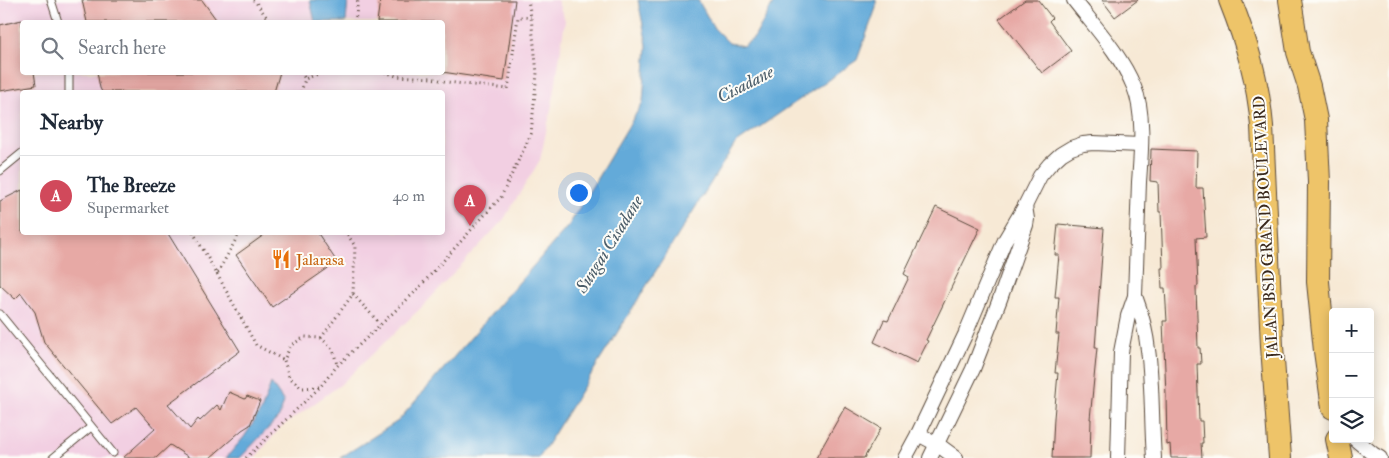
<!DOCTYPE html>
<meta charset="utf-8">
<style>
:root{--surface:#fff;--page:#f2f2f3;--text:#1f2937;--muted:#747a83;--line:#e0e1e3;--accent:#d1495b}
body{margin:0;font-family:"IM FELL Double Pica",serif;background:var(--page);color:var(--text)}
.controls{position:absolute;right:15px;bottom:15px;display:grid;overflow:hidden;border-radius:5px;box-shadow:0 2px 12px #0003}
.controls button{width:45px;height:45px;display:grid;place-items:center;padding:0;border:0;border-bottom:1px solid var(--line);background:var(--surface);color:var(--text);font:25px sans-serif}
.you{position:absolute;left:578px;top:192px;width:18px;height:18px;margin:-12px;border:4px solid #fff;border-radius:50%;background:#1a73e8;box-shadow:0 0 0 8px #1a73e833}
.badge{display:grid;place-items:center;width:32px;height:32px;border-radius:50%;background:var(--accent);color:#fff;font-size:16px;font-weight:700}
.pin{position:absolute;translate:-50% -41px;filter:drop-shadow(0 1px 2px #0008)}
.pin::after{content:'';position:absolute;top:26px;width:18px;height:15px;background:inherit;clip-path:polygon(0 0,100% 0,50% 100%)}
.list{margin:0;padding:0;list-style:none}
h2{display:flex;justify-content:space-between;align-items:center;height:65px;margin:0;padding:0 20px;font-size:21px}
h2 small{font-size:16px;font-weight:400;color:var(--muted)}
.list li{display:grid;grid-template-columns:32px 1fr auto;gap:15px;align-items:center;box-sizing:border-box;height:80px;padding:0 20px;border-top:1px solid var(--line)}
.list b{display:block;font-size:19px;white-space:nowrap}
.list p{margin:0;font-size:16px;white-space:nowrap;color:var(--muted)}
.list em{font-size:16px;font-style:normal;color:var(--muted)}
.icon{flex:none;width:28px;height:28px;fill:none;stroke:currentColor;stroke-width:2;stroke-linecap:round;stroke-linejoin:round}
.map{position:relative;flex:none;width:1389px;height:458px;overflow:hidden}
.search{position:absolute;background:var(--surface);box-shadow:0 2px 12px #0003;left:20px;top:20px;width:425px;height:55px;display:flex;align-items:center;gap:12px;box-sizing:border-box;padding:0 18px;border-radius:5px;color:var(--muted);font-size:19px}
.panel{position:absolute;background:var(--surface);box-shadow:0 2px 12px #0003;left:20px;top:90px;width:425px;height:145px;border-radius:5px}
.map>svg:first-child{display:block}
</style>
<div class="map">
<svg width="1389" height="458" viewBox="0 0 1389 458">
<rect width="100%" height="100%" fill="#fdfcf7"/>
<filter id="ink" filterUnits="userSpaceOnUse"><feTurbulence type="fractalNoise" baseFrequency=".02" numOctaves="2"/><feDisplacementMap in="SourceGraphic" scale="10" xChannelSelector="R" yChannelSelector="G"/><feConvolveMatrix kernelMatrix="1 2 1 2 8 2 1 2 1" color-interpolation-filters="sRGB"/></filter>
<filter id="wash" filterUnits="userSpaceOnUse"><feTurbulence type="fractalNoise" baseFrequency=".0096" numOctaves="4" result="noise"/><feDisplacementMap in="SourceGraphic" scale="20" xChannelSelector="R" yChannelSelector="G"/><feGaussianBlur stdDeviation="1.12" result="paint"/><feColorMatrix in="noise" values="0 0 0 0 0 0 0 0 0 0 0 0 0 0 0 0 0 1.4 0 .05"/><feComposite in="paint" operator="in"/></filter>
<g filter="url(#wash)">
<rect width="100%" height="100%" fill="#f7e9d5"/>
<path fill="#f2cfe2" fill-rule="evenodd" d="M0 0H557L565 20 554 95 540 160 504 219 426 303 340 385 280 428 255 458H0ZM22 22H442V72H22ZM22 92H442V232H22Z"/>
<g fill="#63aad9" stroke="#4f6a7c">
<polygon points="310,0 348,0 346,22 315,22"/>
<polygon points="638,0 698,0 714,28 729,43 743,46 754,38 775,0 876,0 876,8 857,60 735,144 539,458 340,458 398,421 569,225 643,102 647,45"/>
<polygon points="271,383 284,402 279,417 240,458 226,458 244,437 262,409"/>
</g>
<g id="blocks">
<g fill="#e7a9a5">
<polygon points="82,0 202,0 218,22 87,22"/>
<polygon points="380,0 515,0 504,81 442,72 442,22 377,22"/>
<polygon points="1025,0 1038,0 1052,18 1049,21 1071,51 1042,73 999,19"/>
<polygon points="1102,0 1138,0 1115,17"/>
<polygon points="22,20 22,72 34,72 36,85 0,91 0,25"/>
<polygon points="97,72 280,72 274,92 102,92 100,88"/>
<polygon points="1151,149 1197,151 1196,188 1203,188 1206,237 1196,238 1198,286 1196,287 1198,348 1200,348 1201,364 1197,364 1199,421 1202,421 1203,443 1201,443 1202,458 1171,458 1170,444 1167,445 1166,395 1163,321 1167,321 1165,288 1162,288 1161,268 1163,268 1162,239 1161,212 1159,212 1158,182 1150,181"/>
<polygon points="22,190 22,232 167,232 240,351 168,404 190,429 198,419 200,421 217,405 221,410 229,392 245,399 247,396 260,401 250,425 242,430 210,458 190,458 170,445 156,458 123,458 155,429 136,407 112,424 44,342 35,312 21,293 15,299 0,285 0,201"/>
<polygon points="936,207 980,228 926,340 928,341 917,363 874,342 884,320 888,321 909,277 904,274"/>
<polygon points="1058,224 1104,228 1095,348 1097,348 1090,419 1091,419 1090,458 1052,458 1054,418 1058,373 1055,373 1059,334 1056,334 1059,297 1055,297 1059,255 1055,255"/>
<polygon points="268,232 317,232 337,262 272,307 236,255"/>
<polygon points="845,407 881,428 864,458 816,458"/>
</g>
</g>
</g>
<g filter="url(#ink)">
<use href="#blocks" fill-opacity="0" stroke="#574739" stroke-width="1"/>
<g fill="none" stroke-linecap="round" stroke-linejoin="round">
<g stroke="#574739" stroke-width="9">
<g id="service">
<polyline points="51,0 58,22"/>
<polyline points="69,92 69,72"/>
<polyline points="0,171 22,153"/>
<polyline points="0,314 113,453"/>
<polyline points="53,458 91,427"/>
</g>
</g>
<g stroke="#574739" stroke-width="16">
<g id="minor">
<path d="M1074 0C1095 27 1121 55 1134 87 1145 113 1141 154 1139 182 1138 220 1136 258 1135 296L1128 316 1121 352 1118 458"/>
<path d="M1135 296C1155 347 1150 404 1154 458"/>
<polyline points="918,434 937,444 956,458"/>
<polyline points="1355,439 1373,454 1380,458"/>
<polyline points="905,458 918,434 965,335 1005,240 1025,206 1040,176 1049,165 1061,154 1071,148 1083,144 1093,143 1141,145"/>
<polyline points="930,458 973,369 1000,299 1026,225 1027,219 1025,206"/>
</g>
</g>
<g stroke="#574739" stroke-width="24">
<g id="primary">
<path d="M1230 0C1247 43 1258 80 1262 126L1272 346 1280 458"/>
<polyline points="1290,0 1298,52 1309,86 1316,120 1319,182 1318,282 1325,351 1333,408"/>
<polyline points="1337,439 1341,458"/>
</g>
</g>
<g stroke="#574739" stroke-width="3" stroke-dasharray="1 4" stroke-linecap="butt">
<polyline points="253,0 255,1 270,22"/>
<polyline points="355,22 358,0"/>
<polyline points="301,72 305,79"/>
<polyline points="385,72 396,76 432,78 447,82 508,89 518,17 531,17"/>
<polyline points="301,92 305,79 323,72"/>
<polyline points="193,232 217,274 240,232"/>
<polyline points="217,274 256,345 284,360"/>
<polyline points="0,286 1,285"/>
<polyline points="353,294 380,324"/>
<polyline points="321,338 353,294 355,246 346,232"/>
<polyline points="319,387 302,388 289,377 284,360 291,345 305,337 321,338 333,349 337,365"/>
<polyline points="246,458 320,387 337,366 415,292 501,197 531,134 537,73 531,17 528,0"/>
</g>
<use href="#service" stroke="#fff" stroke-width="7"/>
<use href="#minor" stroke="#fff" stroke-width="14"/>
<use href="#primary" stroke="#eec469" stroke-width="22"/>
</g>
</g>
<defs>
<g id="restaurant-bare" transform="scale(1.5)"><path d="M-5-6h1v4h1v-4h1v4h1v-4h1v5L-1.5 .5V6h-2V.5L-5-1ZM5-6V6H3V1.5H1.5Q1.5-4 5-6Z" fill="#e8710a" stroke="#fdfcf7" stroke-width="2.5" paint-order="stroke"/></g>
</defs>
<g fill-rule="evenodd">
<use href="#restaurant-bare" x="281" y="259"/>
</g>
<g text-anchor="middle" stroke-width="4" stroke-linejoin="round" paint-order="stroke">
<g font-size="16" fill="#3b2a1e" stroke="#fdfcf7">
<text transform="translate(1265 227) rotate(-93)" y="6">JALAN BSD GRAND BOULEVARD</text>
</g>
<g font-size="16" fill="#c56008" stroke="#fdfcf7" text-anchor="start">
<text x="296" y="265">Jalarasa</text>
</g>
<g font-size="18" font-style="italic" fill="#4b5d69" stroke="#fdfcf7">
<text transform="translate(745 84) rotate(-27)" y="6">Cisadane</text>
<text transform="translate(609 244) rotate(-58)" y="6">Sungai Cisadane</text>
</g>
</g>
</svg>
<div class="controls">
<button>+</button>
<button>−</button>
<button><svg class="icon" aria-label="layers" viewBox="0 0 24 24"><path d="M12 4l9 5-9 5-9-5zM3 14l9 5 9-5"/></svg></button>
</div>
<div class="you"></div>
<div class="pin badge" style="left:470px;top:226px">A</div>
<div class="search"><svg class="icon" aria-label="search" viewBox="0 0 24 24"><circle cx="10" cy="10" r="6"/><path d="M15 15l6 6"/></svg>Search here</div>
<section class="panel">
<h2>Nearby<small></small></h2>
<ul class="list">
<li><span class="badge">A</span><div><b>The Breeze</b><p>Supermarket</p></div><em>40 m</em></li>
</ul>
</section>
</div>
